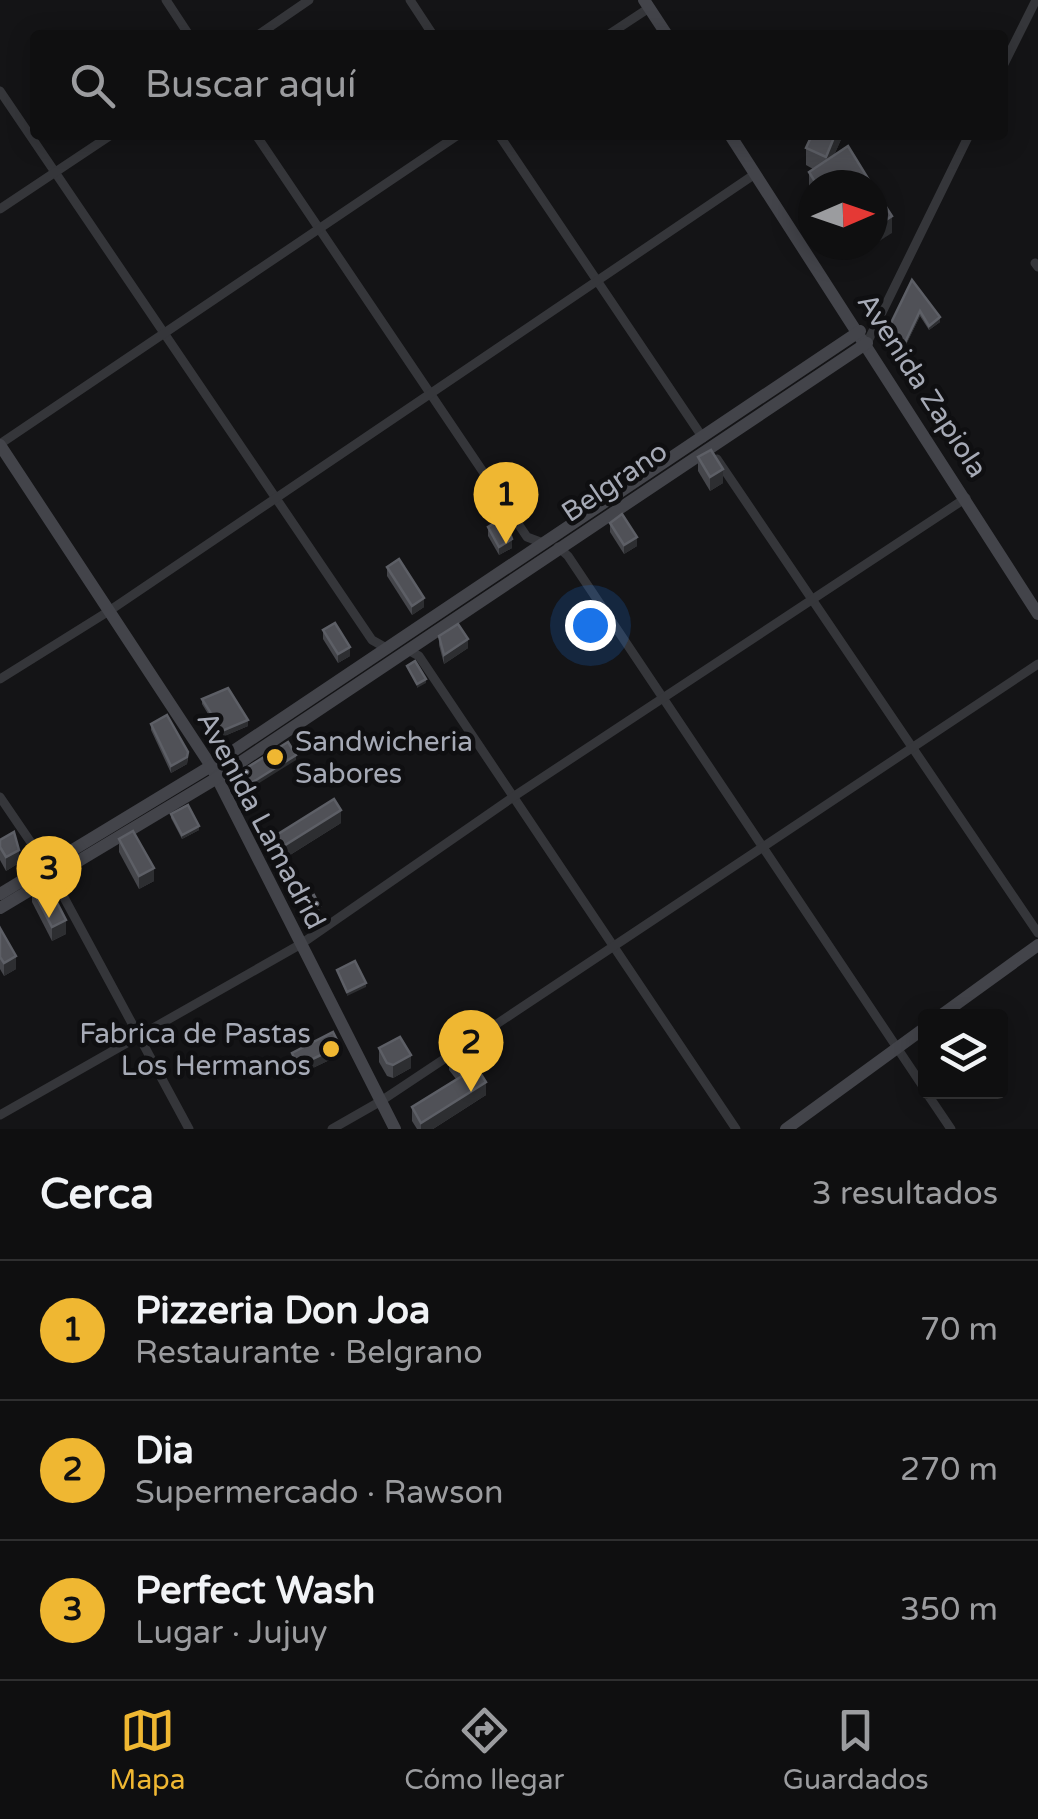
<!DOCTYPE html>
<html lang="es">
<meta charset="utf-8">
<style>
:root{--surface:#0f0f10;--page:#181819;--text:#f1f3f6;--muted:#9b9c9f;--line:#2f2f30;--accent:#efb732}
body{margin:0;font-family:"Varela Round",sans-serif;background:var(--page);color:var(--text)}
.controls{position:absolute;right:30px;bottom:30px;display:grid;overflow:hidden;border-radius:10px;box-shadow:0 5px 25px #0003}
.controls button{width:90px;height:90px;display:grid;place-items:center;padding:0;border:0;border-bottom:2px solid var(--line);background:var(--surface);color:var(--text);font:50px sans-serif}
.compass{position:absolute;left:798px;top:170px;width:90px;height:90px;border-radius:50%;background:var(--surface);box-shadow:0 5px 25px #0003;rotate:88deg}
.you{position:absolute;left:590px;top:625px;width:35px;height:35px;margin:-25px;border:8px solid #fff;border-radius:50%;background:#1a73e8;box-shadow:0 0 0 15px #1a73e833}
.badge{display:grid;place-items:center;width:65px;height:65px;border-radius:50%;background:var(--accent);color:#111;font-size:32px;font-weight:700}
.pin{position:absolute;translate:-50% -82px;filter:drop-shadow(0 2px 5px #0008)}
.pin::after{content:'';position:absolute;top:52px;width:35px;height:30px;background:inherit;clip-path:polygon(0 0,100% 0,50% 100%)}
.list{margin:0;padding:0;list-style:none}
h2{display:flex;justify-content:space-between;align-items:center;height:130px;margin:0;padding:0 40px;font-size:42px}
h2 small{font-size:32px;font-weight:400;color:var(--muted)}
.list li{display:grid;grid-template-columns:65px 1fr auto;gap:30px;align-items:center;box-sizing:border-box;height:140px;padding:0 40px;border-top:2px solid var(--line)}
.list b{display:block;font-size:38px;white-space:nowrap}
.list p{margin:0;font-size:32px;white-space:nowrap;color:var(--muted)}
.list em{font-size:32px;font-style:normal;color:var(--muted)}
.icon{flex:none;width:55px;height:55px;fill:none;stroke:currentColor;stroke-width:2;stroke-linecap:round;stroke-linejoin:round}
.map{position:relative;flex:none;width:1038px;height:1129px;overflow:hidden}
.search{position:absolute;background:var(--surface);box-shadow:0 5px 25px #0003;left:30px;right:30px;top:30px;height:110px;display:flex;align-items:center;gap:25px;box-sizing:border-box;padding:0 35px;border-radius:10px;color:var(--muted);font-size:38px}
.sheet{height:550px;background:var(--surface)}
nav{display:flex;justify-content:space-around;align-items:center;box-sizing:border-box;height:140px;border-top:2px solid var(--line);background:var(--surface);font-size:28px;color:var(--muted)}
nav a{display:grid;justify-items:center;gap:5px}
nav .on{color:var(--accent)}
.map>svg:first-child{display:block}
</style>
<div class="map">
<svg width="1038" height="1129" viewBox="0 0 1038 1129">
<rect width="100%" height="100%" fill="#141416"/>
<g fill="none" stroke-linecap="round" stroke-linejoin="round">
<g stroke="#35363a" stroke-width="9">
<polyline points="166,0 189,35"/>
<polyline points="410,0 433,35"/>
<polyline points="258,35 309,0"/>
<polyline points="608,35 649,8"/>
<polyline points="1003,66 1036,0"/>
<polyline points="0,91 372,640 388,649"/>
<polyline points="256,135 527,537 543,543"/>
<polyline points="499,135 703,438"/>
<polyline points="0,209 111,135"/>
<polyline points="1035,263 1038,267"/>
<polyline points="867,343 969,135"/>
<polyline points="0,444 458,135"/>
<polyline points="717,459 1038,933"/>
<polyline points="558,547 568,556 926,1091"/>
<polyline points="408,650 419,656 736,1129"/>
<polyline points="0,679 109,611 755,174"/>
<polyline points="0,797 47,866 189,1129"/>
<polyline points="926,1092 951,1129"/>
<polyline points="0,1115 301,944 516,795 966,498"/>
<polyline points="332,1129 381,1101 1038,664"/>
</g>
<g stroke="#43444a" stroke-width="12">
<polyline points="644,0 667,35"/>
<polyline points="730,135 1038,614"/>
<polyline points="0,445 211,766 395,1129"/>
<polyline points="0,894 211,766 860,331"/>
<polyline points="0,908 217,778 867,343"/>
<polyline points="940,1016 1038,945"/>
<polyline points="786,1129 926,1027"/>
</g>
</g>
<g fill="#45464b">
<polygon points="812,135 843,135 834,155 872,185 813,185 813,196 809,189 809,172 813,169 806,165 806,148"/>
<polygon points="892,233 852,258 844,245 873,245"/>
<polygon points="912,280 940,322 929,330 920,316 901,355 890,339 890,325"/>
<polygon points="698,457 723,483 710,491 698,471"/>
<polygon points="610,523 637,546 624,554 610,532"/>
<polygon points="488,527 512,548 499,555 488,536"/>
<polygon points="387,567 424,607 412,615 387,576"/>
<polygon points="323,630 350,656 338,663 323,639"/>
<polygon points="439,636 468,648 444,664 439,645"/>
<polygon points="202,699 248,726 222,737 202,704"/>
<polygon points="151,724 188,758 187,764 171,773 151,730"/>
<polygon points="171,814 199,830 182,839 171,818"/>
<polygon points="341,823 282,860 275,849 275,836"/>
<polygon points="119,839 154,881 139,889 119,852"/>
<polygon points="0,840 19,863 6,871 0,860"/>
<polygon points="32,888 66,934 52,941 32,902"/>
<polygon points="303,901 320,910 314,914 303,905"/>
<polygon points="0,928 16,969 4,976 0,969"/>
<polygon points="379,1048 411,1068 393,1078 387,1076 379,1062"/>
<polygon points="292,1053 340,1055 298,1075 292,1061"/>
<polygon points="449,1056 486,1095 433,1129 417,1129 412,1121 412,1107 456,1079 449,1070"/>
</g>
<g fill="#2d2e31">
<polygon points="835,135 843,135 826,174 826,157"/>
<polygon points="892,216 892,233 852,258 852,245 873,245 873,228"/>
<polygon points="920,311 920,316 901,355 901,351"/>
<polygon points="940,317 940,322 929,330 929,326"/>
<polygon points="723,469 723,483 710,491 710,477"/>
<polygon points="637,537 637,546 624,554 624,545"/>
<polygon points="512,539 512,548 499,555 499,547"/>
<polygon points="424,598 424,607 412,615 412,606"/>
<polygon points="468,639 468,648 444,664 444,655"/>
<polygon points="350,647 350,656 338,663 338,654"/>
<polygon points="426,679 426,683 417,688 417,684"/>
<polygon points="248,720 248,726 222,737 222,731"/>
<polygon points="188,752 187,764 171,773 171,766"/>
<polygon points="296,755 296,760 245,792 245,787"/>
<polygon points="341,810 341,823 282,860 282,847"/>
<polygon points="199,826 199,830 182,839 182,835"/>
<polygon points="19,850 19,863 6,871 6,857"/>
<polygon points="154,868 154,881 139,889 139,876"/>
<polygon points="66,920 66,934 52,941 52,927"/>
<polygon points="16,956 16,969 4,976 4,963"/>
<polygon points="366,983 366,987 347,996 347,992"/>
<polygon points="340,1046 340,1055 298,1075 298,1066"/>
<polygon points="411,1055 411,1068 393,1078 393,1065"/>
<polygon points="486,1082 486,1095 433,1129 421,1129 421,1123"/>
</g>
<g fill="#505157" stroke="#5d5f66" stroke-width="2.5">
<polygon points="812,135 835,135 826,157 806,148"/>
<polygon points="848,146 872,185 817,185 809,172"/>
<polygon points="873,187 892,216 873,228"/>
<polygon points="912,280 940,317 929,326 920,311 901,351 890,335 890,325"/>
<polygon points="711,450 723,469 710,477 698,457"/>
<polygon points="622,514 637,537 624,545 610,523"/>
<polygon points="504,517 512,539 499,547 488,527"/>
<polygon points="399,559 424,598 412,606 387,567"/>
<polygon points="335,623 350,647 338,654 323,630"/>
<polygon points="458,624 468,639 444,655 439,636"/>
<polygon points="415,661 426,679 417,684 407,666"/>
<polygon points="228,688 248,720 222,731 202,699"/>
<polygon points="167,715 188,752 187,757 171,766 151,724"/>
<polygon points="288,742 296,755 245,787 240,779 243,770"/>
<polygon points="334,799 341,810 282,847 275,836"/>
<polygon points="188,805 199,826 182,835 171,814"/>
<polygon points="133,831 154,868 139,876 119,839"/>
<polygon points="14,832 19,850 6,857 0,847 0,840"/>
<polygon points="40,884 49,887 66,920 52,927 32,888"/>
<polygon points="314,895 320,906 314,910 303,901"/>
<polygon points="0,928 16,956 4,963 0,957"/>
<polygon points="355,961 366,983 347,992 337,970"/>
<polygon points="333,1032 340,1046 298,1066 292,1053"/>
<polygon points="400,1037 411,1055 393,1065 387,1063 379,1048"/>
<polygon points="464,1047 486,1082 421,1123 412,1107 462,1076 449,1056"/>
</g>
<g fill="#efb732" stroke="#0f0f11" stroke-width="4">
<circle cx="275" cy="757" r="10"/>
<circle cx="331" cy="1049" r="10"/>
</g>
<g text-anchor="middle" stroke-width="9" stroke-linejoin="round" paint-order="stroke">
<g font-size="28" fill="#a6aab6" stroke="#0f0f11">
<text transform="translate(923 385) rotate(57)" y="10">Avenida Zapiola</text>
<text transform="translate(614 481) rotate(-34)" y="10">Belgrano</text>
<text transform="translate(262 820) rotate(62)" y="10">Avenida Lamadrid</text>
</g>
<g font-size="28" fill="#a6aab6" stroke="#0f0f11" text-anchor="start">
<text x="295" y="751">Sandwicheria<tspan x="295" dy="32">Sabores</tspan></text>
<text x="311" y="1043" text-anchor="end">Fabrica de Pastas<tspan x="311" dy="32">Los Hermanos</tspan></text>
</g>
</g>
</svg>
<div class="controls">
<button><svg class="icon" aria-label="layers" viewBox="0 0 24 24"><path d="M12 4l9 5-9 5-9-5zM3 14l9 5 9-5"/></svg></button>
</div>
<svg class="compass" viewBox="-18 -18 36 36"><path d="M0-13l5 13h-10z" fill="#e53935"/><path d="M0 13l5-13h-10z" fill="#9b9c9f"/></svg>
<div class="you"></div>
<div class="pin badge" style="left:506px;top:544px">1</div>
<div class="pin badge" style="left:471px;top:1092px">2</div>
<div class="pin badge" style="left:49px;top:918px">3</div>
<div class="search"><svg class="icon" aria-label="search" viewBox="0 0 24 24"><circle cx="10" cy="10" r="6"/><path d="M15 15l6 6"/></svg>Buscar aquí</div>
</div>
<section class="sheet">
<h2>Cerca<small>3 resultados</small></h2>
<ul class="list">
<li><span class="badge">1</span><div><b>Pizzeria Don Joa</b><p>Restaurante · Belgrano</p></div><em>70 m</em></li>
<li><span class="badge">2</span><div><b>Dia</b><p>Supermercado · Rawson</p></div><em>270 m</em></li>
<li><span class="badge">3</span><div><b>Perfect Wash</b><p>Lugar · Jujuy</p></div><em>350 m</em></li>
</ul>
</section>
<nav>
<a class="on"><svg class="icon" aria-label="map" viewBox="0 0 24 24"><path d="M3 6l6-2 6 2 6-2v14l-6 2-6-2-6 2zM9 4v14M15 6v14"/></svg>Mapa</a>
<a><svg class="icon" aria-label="directions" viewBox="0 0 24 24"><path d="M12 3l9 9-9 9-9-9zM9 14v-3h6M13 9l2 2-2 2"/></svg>Cómo llegar</a>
<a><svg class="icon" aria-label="saved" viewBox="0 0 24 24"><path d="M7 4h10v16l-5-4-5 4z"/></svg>Guardados</a>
</nav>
